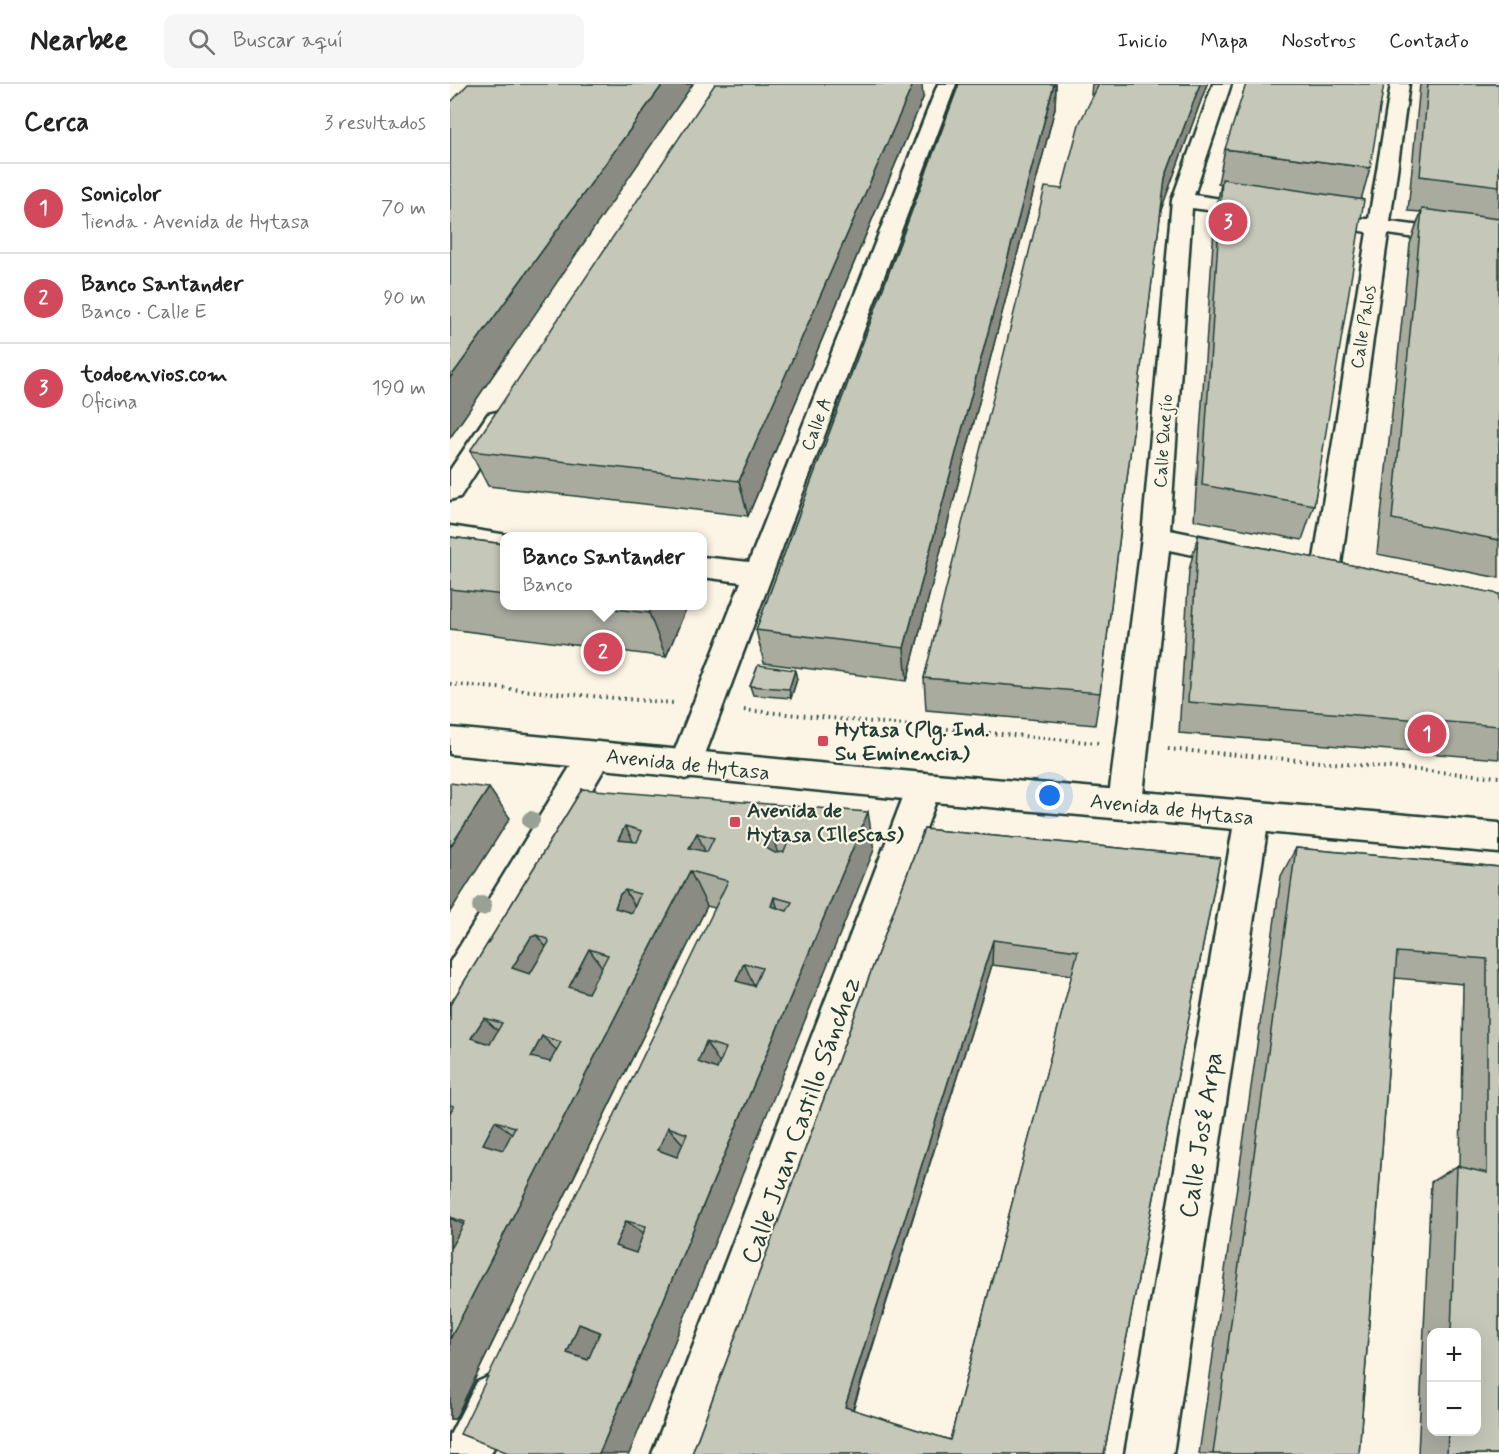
<!DOCTYPE html>
<html lang="es">
<meta charset="utf-8">
<style>
:root{--surface:#fff;--page:#f6f6f6;--text:#222;--muted:#767676;--line:#e0e0e0;--accent:#d1495b}
body{margin:0;font-family:Mynerve,sans-serif;background:var(--page);color:var(--text)}
.controls{position:absolute;right:18px;bottom:18px;display:grid;overflow:hidden;border-radius:12px;box-shadow:0 6px 24px #0002}
.controls button{width:54px;height:54px;display:grid;place-items:center;padding:0;border:0;border-bottom:2px solid var(--line);background:var(--surface);color:var(--text);font:30px sans-serif}
.you{position:absolute;left:600px;top:712px;width:21px;height:21px;margin:-15px;border:4px solid #fff;border-radius:50%;background:#1a73e8;box-shadow:0 0 0 9px #1a73e833}
.badge{display:grid;place-items:center;width:39px;height:39px;border-radius:50%;background:var(--accent);color:#fff;font-size:20px;font-weight:700}
.pin{position:absolute;translate:-50% -50%;border:3px solid #fff;box-shadow:0 2px 6px #0006}
.popup{position:absolute;left:50px;top:448px;width:207px;height:78px;box-sizing:border-box;display:grid;place-content:center;border-radius:12px;background:var(--surface);filter:drop-shadow(0 2px 4px #0005);font-size:20px;white-space:nowrap;color:var(--muted)}
.popup b{font-size:22px;color:var(--text)}
.popup::after{content:'';position:absolute;left:50%;top:100%;margin-left:-12px;border:12px solid transparent;border-top-color:var(--surface)}
.list{margin:0;padding:0;list-style:none}
h2{display:flex;justify-content:space-between;align-items:center;height:78px;margin:0;padding:0 24px;font-size:26px}
h2 small{font-size:20px;font-weight:400;color:var(--muted)}
.list li{display:grid;grid-template-columns:39px 1fr auto;gap:18px;align-items:center;box-sizing:border-box;height:90px;padding:0 24px;border-top:2px solid var(--line)}
.list b{display:block;font-size:22px;white-space:nowrap}
.list p{margin:0;font-size:20px;white-space:nowrap;color:var(--muted)}
.list em{font-size:20px;font-style:normal;color:var(--muted)}
.icon{flex:none;width:33px;height:33px;fill:none;stroke:currentColor;stroke-width:2;stroke-linecap:round;stroke-linejoin:round}
.map{position:relative;flex:none;width:1049px;height:1370px;overflow:hidden}
header{display:flex;align-items:center;gap:36px;box-sizing:border-box;height:84px;padding:0 30px;background:var(--surface);border-bottom:2px solid var(--line)}
header strong{font-size:28px}
nav{display:flex;gap:33px;margin-inline-start:auto;font-size:21px}
.search{width:420px;height:54px;background:var(--page);display:flex;align-items:center;gap:15px;box-sizing:border-box;padding:0 21px;border-radius:12px;color:var(--muted);font-size:22px}
main{display:flex}
aside{flex:1;background:var(--surface)}
.map>svg:first-child{display:block}
</style>
<header>
<strong>Nearbee</strong>
<div class="search"><svg class="icon" aria-label="search" viewBox="0 0 24 24"><circle cx="10" cy="10" r="6"/><path d="M15 15l6 6"/></svg>Buscar aquí</div>
<nav><a>Inicio</a><a>Mapa</a><a>Nosotros</a><a>Contacto</a></nav>
</header>
<main>
<aside>
<h2>Cerca<small>3 resultados</small></h2>
<ul class="list">
<li><span class="badge">1</span><div><b>Sonicolor</b><p>Tienda · Avenida de Hytasa</p></div><em>70 m</em></li>
<li><span class="badge">2</span><div><b>Banco Santander</b><p>Banco · Calle E</p></div><em>90 m</em></li>
<li><span class="badge">3</span><div><b>todoenvios.com</b><p>Oficina</p></div><em>190 m</em></li>
</ul>
</aside>
<div class="map">
<svg width="1049" height="1370" viewBox="0 0 1049 1370">
<rect width="100%" height="100%" fill="#fcf5e5"/>
<filter id="ink" filterUnits="userSpaceOnUse"><feTurbulence type="fractalNoise" baseFrequency=".0167" numOctaves="2"/><feDisplacementMap in="SourceGraphic" scale="12" xChannelSelector="R" yChannelSelector="G"/><feConvolveMatrix kernelMatrix="1 2 1 2 8 2 1 2 1" color-interpolation-filters="sRGB"/></filter>
<g filter="url(#ink)">
<g fill="none" stroke-linecap="round" stroke-linejoin="round">
<g stroke="#1f3d34" stroke-width="5">
<g id="street">
<polygon points="488,0 506,0 251,681 247,691 235,695 223,691 219,681 291,498 252,493 252,473 299,478"/>
<polygon points="763,0 781,0 744,111 812,121 819,123 823,127 819,131 812,133 742,124 720,446 788,460 798,463 802,470 798,477 788,480 719,466 692,720 687,730 675,734 663,730 658,720 692,453 722,116"/>
<polygon points="941,0 959,0 940,138 1049,152 1049,166 938,150 890,487 886,494 876,497 866,494 862,487 917,148 900,145 897,140 900,135 919,135"/>
<polygon points="47,328 56,330 60,336 10,413 0,416 0,386 38,330"/>
<polygon points="0,442 64,452 54,452 54,469 0,462"/>
<polygon points="145,658 157,662 161,671 157,680 13,926 0,931 0,878 133,662"/>
<polygon points="474,689 486,693 491,703 250,1370 202,1370 457,703 462,693"/>
<polygon points="802,718 814,723 819,733 723,1370 675,1370 785,733 790,723"/>
<polygon points="43,1291 59,1298 66,1314 41,1370 0,1370 0,1351 27,1298"/>
</g>
</g>
<g stroke="#1f3d34" stroke-width="5">
<polygon id="primary" points="0,644 474,689 1049,739 1049,769 474,717 0,670"/>
</g>
<g stroke="#1f3d34" stroke-width="4" stroke-dasharray="1.5 4.5" stroke-linecap="butt">
<polyline points="0,600 223,619"/>
<polyline points="294,626 648,659"/>
<polyline points="718,665 1049,693"/>
</g>
<use href="#street" fill="#fcf5e5" fill-rule="evenodd"/>
<use href="#primary" fill="#fcf5e5" fill-rule="evenodd"/>
</g>
<g fill="#97a194">
<circle cx="81" cy="736" r="9"/>
<circle cx="32" cy="822" r="10"/>
</g>
<g fill="#a9ab9f" stroke="#1f3d34" stroke-width="1.5" fill-rule="evenodd">
<polygon points="509,0 606,0 605,24 457,597 314,579 306,546"/>
<polygon points="642,0 757,0 711,125 650,609 645,641 476,626 474,594 612,105 643,11 641,11"/>
<polygon points="970,0 1049,0 1049,494 927,470 960,160 971,128 958,127"/>
<polygon points="473,14 298,432 38,402 20,367"/>
<polygon points="775,65 920,84 911,116 864,421 852,456 744,436 765,130 771,100 768,99"/>
<polygon points="748,451 1049,510 1049,675 729,649 739,486"/>
<polygon points="0,453 54,460 54,522 235,522 236,525 216,573 0,545"/>
<polygon points="347,595 341,614 303,611 300,602"/>
<polygon points="132,705 424,766 61,1370 265,824 257,822 5,1335 0,1335 0,921"/>
<path d="M474 745 770 774 654 1370H242ZM542 881 622 891 500 1356 403 1326Z"/>
<path d="M846 764 1049 783V1370H968L981 1098 1007 1082H1010L1013 900 945 894 909 1370H749L831 792ZM981 1248H1026V1347H981Z"/>
</g>
<g fill="#8a8b82" stroke="#1f3d34" stroke-width="1.5">
<polygon points="213,0 243,0 0,354 0,294"/>
<polygon points="463,0 472,0 473,14 298,432 289,397"/>
<polygon points="604,0 606,0 605,24 457,597 454,564"/>
<polygon points="750,0 757,0 710,129 715,94"/>
<polygon points="203,522 235,522 236,525 216,573 199,529"/>
<polygon points="345,586 347,595 341,614 339,605"/>
<polygon points="39,704 60,734 0,828 0,763"/>
<polygon points="418,728 424,766 179,1370 149,1370"/>
<polygon points="175,742 195,779 168,756"/>
<polygon points="247,749 263,786 239,764"/>
<polygon points="322,751 334,788 316,764"/>
<polygon points="240,787 257,822 5,1335 0,1335 0,1255"/>
<polygon points="175,806 196,841 165,824 170,810"/>
<polygon points="324,813 336,848 321,822"/>
<polygon points="86,851 114,884 92,916 62,884 81,853"/>
<polygon points="543,856 542,881 402,1327 395,1323"/>
<polygon points="139,865 163,898 145,933 119,903"/>
<polygon points="294,879 308,911 286,897"/>
<polygon points="34,934 65,963 54,982 21,954"/>
<polygon points="92,952 121,980 110,1000 81,973"/>
<polygon points="256,958 274,986 266,1005 248,978"/>
<polygon points="45,1037 78,1061 67,1082 33,1060"/>
<polygon points="218,1043 239,1067 230,1088 208,1066"/>
<polygon points="0,1134 32,1149 0,1164"/>
<polygon points="176,1137 201,1154 191,1179 165,1162"/>
<polygon points="129,1240 159,1251 138,1276 117,1269"/>
</g>
<g fill="#c5c7b9" stroke="#1f3d34" stroke-width="1.5" fill-rule="evenodd">
<polygon points="18,0 213,0 0,294 0,19"/>
<polygon points="265,0 463,0 289,397 20,367"/>
<polygon points="509,0 604,0 454,564 306,546"/>
<polygon points="649,0 750,0 715,94 650,609 474,594 595,103 612,105 629,40"/>
<polygon points="796,0 934,0 920,84 775,65"/>
<polygon points="978,0 1049,0 1049,102 970,92"/>
<polygon points="772,95 914,116 864,421 752,401"/>
<polygon points="972,125 1049,135 1049,456 942,435"/>
<polygon points="748,451 1049,510 1049,642 738,618"/>
<polygon points="0,453 54,460 54,511 0,505"/>
<polygon points="136,522 203,522 199,529"/>
<polygon points="308,581 345,586 339,605 300,602"/>
<polygon points="0,699 39,704 0,763"/>
<path d="M132 705 418 728 149 1370H61L10 1350 278 797 240 787 0 1255V1163H1L15 1138 0 1133V1029L4 1022 0 1021V921ZM175 742 192 747 187 758 168 756ZM247 749 264 754 257 768 239 764ZM322 751 335 754 338 758 334 768 325 769 316 764ZM175 806 190 810 182 829 165 824 170 810ZM324 813 342 818 337 827 321 822ZM86 851 98 855 99 858 80 890 62 884 81 853ZM139 865 158 871 138 909 119 903ZM294 879 312 884 304 902 286 897ZM34 934 52 939 40 960 21 954ZM92 952 111 958 100 978 81 973ZM256 958 276 964 267 985 248 978ZM45 1037 65 1043 53 1066 33 1060ZM218 1043 237 1050 227 1073 208 1066ZM176 1137 196 1142 186 1169 165 1162ZM129 1240 150 1248 138 1276 117 1269Z"/>
<path d="M474 745 770 774 654 1370H242ZM543 856 628 867 500 1356 395 1323Z"/>
<polygon points="846,764 1049,783 1049,1370 997,1370 998,1347 1026,1347 1026,1248 1001,1248 1007,1082 1037,1089 1037,875 947,868 909,1370 763,1370"/>
</g>
</g>
<g fill="#d1495b" stroke="#fcf5e5" stroke-width="2">
<rect x="367" y="651" width="12" height="12" rx="3"/>
<rect x="279" y="732" width="12" height="12" rx="3"/>
</g>
<g text-anchor="middle" stroke-width="4.5" stroke-linejoin="round" paint-order="stroke">
<g font-size="18" fill="#1f3d34" stroke="#fcf5e5">
<text transform="translate(913 243) rotate(-81)" y="6">Calle Palos</text>
<text transform="translate(366 340) rotate(-69)" y="6">Calle A</text>
<text transform="translate(713 357) rotate(-86)" y="6">Calle Quejío</text>
</g>
<g font-size="21" font-weight="bold" fill="#1f3d34" stroke="#fcf5e5" text-anchor="start">
<text x="385" y="652">Hytasa (Plg. Ind.<tspan x="385" dy="24">Su Eminencia)</tspan></text>
<text x="297" y="733">Avenida de<tspan x="297" dy="24">Hytasa (Illescas)</tspan></text>
</g>
<g font-size="21" fill="#1f3d34" stroke="#fcf5e5">
<text transform="translate(238 680) rotate(6)" y="7">Avenida de Hytasa</text>
<text transform="translate(722 725) rotate(6)" y="7">Avenida de Hytasa</text>
</g>
<g font-size="26" fill="#1f3d34" stroke="#fcf5e5">
<text transform="translate(350 1036) rotate(-70)" y="9">Calle Juan Castillo Sánchez</text>
<text transform="translate(750 1051) rotate(-81)" y="9">Calle José Arpa</text>
</g>
</g>
</svg>
<div class="controls">
<button>+</button>
<button>−</button>
</div>
<div class="you"></div>
<div class="pin badge" style="left:977px;top:650px">1</div>
<div class="pin badge" style="left:153px;top:568px">2</div>
<div class="popup"><b>Banco Santander</b>Banco</div>
<div class="pin badge" style="left:778px;top:138px">3</div>
</div>
</main>
